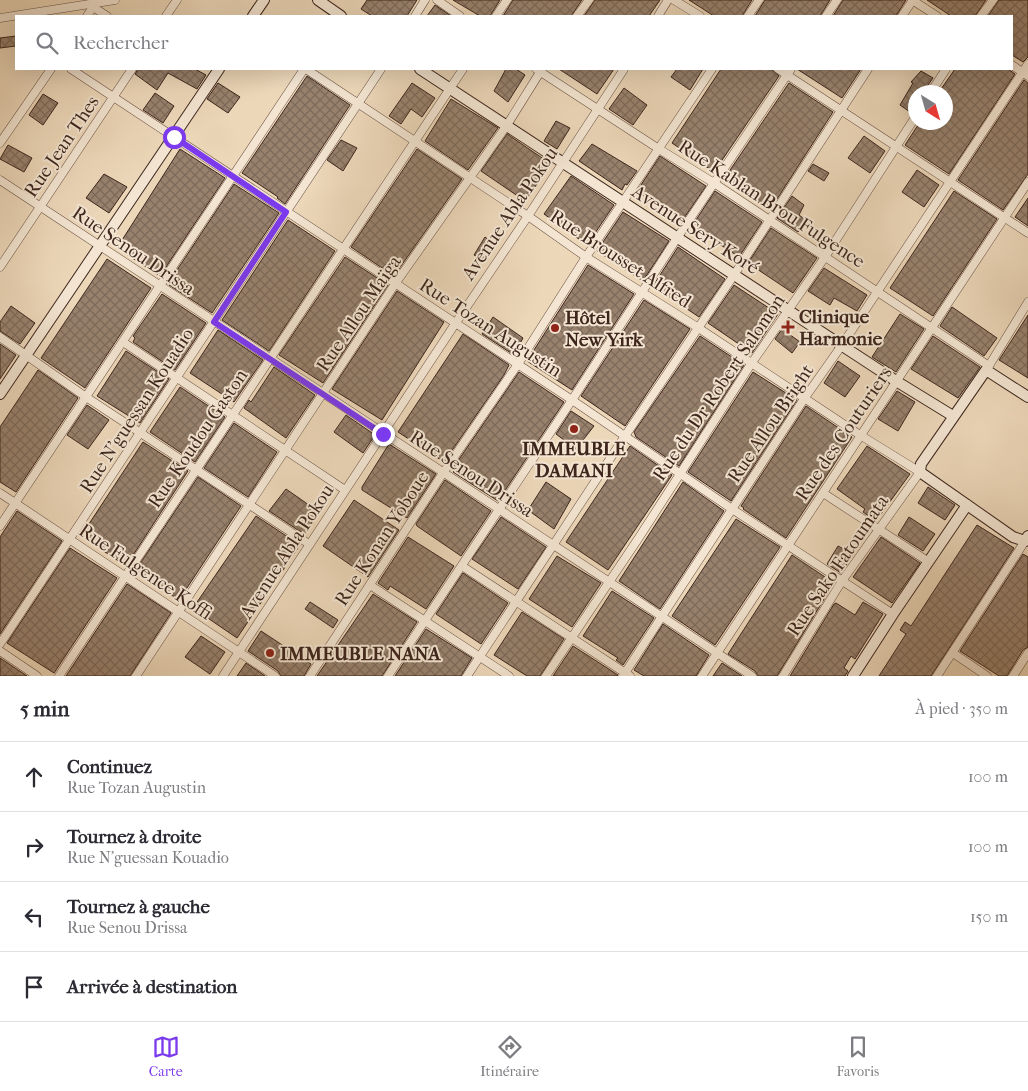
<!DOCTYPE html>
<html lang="fr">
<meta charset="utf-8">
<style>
:root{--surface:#fff;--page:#f2f2f3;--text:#2b2b33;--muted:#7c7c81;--line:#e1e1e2;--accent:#7c3aed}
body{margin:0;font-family:"IM FELL French Canon",serif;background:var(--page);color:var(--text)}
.compass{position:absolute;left:908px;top:85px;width:45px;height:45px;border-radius:50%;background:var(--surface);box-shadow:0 5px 20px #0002;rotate:143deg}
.stop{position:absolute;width:15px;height:15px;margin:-11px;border:4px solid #7c3aed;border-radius:50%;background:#fff}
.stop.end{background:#7c3aed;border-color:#fff;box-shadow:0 1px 5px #0008}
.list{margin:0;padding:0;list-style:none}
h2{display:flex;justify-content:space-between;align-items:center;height:65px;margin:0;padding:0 20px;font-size:21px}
h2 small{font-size:16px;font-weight:400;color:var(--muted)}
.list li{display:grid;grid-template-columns:32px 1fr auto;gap:15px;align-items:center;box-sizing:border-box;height:70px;padding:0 20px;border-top:1px solid var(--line)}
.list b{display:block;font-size:19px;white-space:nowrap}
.list p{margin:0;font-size:16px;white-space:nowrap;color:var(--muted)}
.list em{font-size:16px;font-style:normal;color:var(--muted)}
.icon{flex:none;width:28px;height:28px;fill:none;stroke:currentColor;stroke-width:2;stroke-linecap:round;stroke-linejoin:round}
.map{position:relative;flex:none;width:1028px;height:676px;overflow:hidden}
.search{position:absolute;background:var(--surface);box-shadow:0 5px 20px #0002;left:15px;right:15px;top:15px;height:55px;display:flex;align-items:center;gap:12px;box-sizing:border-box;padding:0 18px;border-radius:0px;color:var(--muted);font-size:19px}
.sheet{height:345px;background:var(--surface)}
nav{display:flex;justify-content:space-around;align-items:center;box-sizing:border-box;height:70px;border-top:1px solid var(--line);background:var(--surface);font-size:14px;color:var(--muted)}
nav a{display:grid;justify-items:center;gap:2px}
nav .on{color:var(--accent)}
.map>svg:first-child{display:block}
</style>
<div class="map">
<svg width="1028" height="676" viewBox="0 0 1028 676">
<defs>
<pattern id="building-cross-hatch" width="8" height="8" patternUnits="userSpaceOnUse" patternTransform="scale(1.25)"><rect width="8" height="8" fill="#98826e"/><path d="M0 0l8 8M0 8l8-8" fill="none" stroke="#7d6a5a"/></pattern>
</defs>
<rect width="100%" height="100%" fill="#ecd7b9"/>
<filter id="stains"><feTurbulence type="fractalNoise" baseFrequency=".004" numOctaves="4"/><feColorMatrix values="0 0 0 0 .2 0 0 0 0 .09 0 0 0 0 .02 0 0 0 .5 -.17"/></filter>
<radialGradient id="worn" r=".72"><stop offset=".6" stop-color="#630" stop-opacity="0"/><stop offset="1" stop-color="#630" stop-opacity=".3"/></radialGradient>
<g fill="url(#building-cross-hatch)" stroke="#3e261d">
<polygon points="367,0 417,0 407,16 372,16 361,9"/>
<polygon points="453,0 500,0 490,16 480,16"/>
<polygon points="513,0 582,0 571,16 503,16"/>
<polygon points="595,0 660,0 649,16 584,16"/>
<polygon points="689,0 752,0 742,16 714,16"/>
<polygon points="765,0 830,0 820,16 755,16"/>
<polygon points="843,0 906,0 896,16 833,16"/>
<polygon points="927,0 986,0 975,16 951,16"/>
<polygon points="999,0 1028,0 1028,57 1023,62 1012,55 1012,16 988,16"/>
<polygon points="435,5 451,16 427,16"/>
<polygon points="16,36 16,46 0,48 0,38"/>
<polygon points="138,69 195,69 206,75 197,89 168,73 157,90 135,74"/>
<polygon points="506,69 516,69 525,75 508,102 494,91"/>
<polygon points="559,69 614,69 597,94"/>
<polygon points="677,69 703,69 690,90 671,77"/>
<polygon points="721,69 771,69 779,76 714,172 672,143"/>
<polygon points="797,69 861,69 842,98"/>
<polygon points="955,69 1008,69 1015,74 949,174 905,145 920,122 946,122 946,92 939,92"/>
<polygon points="921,71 933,78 923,92 916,92 916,103 910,112 900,105 913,83 911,82"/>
<polygon points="307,76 350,105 285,204 277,198 278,197 242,173"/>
<polygon points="1024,80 1028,83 1028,174 1003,210 958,180"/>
<polygon points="218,83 240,97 228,113 207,99"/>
<polygon points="412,83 435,98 422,117 411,109 401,124 389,116"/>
<polygon points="789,83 833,112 770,210 724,179"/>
<polygon points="624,88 647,105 633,125 609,109"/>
<polygon points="155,93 174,106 163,123 143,110"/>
<polygon points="43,94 58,103 43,125 29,115"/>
<polygon points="451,99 498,128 468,170 425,141"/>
<polygon points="556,121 570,128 557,149 544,141"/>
<polygon points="507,134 551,164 525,201 481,171"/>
<polygon points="864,136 885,151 870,173 848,158"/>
<polygon points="341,140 357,148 343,171 327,160"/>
<polygon points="592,144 637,171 627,185 625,184 622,190 579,161"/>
<polygon points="8,145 32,158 24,172 0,159"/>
<polygon points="180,149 225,178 160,276 117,248"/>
<polygon points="417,149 462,179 394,276 351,247"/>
<polygon points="660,156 706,186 682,221 637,191"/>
<polygon points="813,164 829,173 824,181 808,171"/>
<polygon points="917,170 939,185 924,207 902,192"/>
<polygon points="104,174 127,187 109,213 86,198"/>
<polygon points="571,176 614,205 587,245 544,214"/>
<polygon points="234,184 279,213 212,313 169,285 171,283 169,282"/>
<polygon points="715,191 762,222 739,257 692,226"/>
<polygon points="954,191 997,219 933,316 890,288"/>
<polygon points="792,196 804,205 799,215 806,220 798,232 777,218"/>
<polygon points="1028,198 1028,226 1015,217"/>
<polygon points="623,212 669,241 643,281 597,251"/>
<polygon points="288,220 335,251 269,351 222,320"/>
<polygon points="771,228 817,258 793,293 748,263"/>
<polygon points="485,237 494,244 484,260 474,255"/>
<polygon points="678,247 725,279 699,317 653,286"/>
<polygon points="345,257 388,285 323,383 279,355"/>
<polygon points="107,259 151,288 85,388 41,358"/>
<polygon points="588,265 634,294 572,390 527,361"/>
<polygon points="824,268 867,295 857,311 834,298 830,305 808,291"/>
<polygon points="734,285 778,314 752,353 708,323"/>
<polygon points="397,291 444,322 382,420 332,389"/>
<polygon points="162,294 206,323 175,370 133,342 135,338 133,336"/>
<polygon points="644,300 690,329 625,426 581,396"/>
<polygon points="11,306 35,323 20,344 0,331 0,322"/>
<polygon points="952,307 997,338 984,356 940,326"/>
<polygon points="900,314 924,329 896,372 872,357"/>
<polygon points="1028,315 1028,378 999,360"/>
<polygon points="493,317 523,338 514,355 482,334"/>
<polygon points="782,329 800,342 792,353 775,339"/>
<polygon points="218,330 263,360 234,402 190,373"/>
<polygon points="463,334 509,365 504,375 444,462 398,432"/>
<polygon points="700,336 744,365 679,466 636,437 634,432"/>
<polygon points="933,336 980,367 958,398 911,369"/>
<polygon points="0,344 16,355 0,379"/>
<polygon points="126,351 169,379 140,423 97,396"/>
<polygon points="838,361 860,376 845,397 824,383"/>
<polygon points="274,367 315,395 286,438 244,408 249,400 251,402"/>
<polygon points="38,370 78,398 16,492 0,482 0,427"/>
<polygon points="519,372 564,402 498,501 453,472 455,470 453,468"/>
<polygon points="753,372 797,400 731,501 688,472"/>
<polygon points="180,387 225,417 195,462 150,432"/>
<polygon points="897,391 915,402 898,431 878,419"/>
<polygon points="87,405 109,420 88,449 67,435"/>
<polygon points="806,406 852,437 786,538 743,509 744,508 741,506"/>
<polygon points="571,411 594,426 576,449 556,434"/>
<polygon points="346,415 375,435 363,453 334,432"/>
<polygon points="234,423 277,452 248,497 204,468"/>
<polygon points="143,442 188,471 126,566 81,536"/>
<polygon points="389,444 436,474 407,518 362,490 362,487"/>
<polygon points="630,446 672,475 608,570 566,542"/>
<polygon points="867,446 910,474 876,521 863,512 865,509 837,489"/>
<polygon points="198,477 241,506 179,600 135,571"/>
<polygon points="445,480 491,511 461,556 417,526 416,524"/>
<polygon points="546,482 571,499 554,529 528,510"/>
<polygon points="683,482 724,511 660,609 619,581"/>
<polygon points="928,487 955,505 945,520 918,503"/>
<polygon points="286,489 319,512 304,534 269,511"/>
<polygon points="354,500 399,530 368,577 323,546"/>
<polygon points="17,511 62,541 0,634 0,537"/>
<polygon points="256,516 300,545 237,638 193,608"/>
<polygon points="501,517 546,547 518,589 472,559"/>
<polygon points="909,517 935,534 923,551 898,535"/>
<polygon points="736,519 780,547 715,645 672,616"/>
<polygon points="977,525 1014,548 931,676 879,676 906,634 900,630 905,622 911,626"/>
<polygon points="408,537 454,566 426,609 390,586 388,590 378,583"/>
<polygon points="881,537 920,563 892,603 853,577"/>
<polygon points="838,546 853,554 841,573 827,564"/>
<polygon points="70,548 117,578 54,673 7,643"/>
<polygon points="1023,554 1028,557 1028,647 1023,650 1007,676 999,676 960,651"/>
<polygon points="792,555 834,583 777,676 758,676 755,671 728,654"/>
<polygon points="557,556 601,583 572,627 529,599"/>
<polygon points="463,573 508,603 481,644 436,614"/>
<polygon points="127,584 171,613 130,676 66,676"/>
<polygon points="612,591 654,618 623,665 616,660 618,658 583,636"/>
<polygon points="373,594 417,622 382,676 317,676"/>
<polygon points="310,602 338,620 333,628 305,609"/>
<polygon points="863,602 883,614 855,659 851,656 844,668 848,671 845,676 790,676 834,604 836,603 855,615"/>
<polygon points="522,612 564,639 540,676 527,676 494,655"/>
<polygon points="663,624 709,655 696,676 644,676 634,670"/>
<polygon points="426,629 472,658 461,676 395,676"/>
<polygon points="261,631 311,664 304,676 281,676 278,671 248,651"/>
<polygon points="201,636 225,652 210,674 185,657"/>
<polygon points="573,646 618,675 617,676 553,676"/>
<polygon points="0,658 27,676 0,676"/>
<polygon points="246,663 265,676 237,676"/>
<polygon points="722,663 742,676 713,676"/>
</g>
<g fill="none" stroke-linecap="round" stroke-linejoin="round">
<g stroke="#6a5244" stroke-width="9">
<g id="street">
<polyline points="437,0 460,16"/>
<polyline points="674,0 700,16"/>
<polyline points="912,0 937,16"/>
<polyline points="93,7 107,16"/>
<polyline points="87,16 93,7 94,3"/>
<polyline points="166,16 177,0"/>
<polyline points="415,16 425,0"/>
<polyline points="496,16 507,0"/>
<polyline points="577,16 589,0"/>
<polyline points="658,16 668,0"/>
<polyline points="748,16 759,0"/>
<polyline points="826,16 837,0"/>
<polyline points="902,16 913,0"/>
<polyline points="981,16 993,0"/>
<polyline points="0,18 115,0"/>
<polyline points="1012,65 1028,76"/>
<polyline points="71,69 572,400 732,509 893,614"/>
<polyline points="306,69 528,216 586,257 697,327 860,435 920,472 842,581 783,676"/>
<polyline points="536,69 659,149 714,183 989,366"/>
<polyline points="778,69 1028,233"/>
<polyline points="931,92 946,69"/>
<polyline points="0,143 51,69"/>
<polyline points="0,180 752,676"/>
<polyline points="0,267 132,69"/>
<polyline points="0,337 86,397 309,544"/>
<polyline points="123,342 345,490"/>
<polyline points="987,369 1028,302"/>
<polyline points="0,493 275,676"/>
<polyline points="823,493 929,562"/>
<polyline points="0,526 304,69"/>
<polyline points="462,566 630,676"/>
<polyline points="370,585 509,676"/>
<polyline points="0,644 381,69"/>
<polyline points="0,651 37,676"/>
<polyline points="953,653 987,676"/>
<polyline points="59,676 463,69"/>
<polyline points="136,676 395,284 507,125 542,69"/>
<polyline points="223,676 455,324 528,216 624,69"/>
<polyline points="310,676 443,473 518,364 586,257 712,69"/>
<polyline points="388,676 572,400 677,238 791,69"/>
<polyline points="467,676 625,436 734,275 868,69"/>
<polyline points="546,676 638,539 751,364 825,257 916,116"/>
<polyline points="623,676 804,399 842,345 1028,64"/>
<polyline points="702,676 1028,182"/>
<polyline points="937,676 1025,541"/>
<polyline points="1013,676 1028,653"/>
</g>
</g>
<g stroke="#3e261d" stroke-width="12">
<g id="secondary">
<polyline points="318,0 341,16"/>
<polyline points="253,16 264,0"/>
<polyline points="420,69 896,381 953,416"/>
<polyline points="0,394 219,69"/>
<polyline points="1028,397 986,370 921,464 920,472 1013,537 1025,541 1028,536"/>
<polyline points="853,676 893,614 967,505"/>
</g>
</g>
<use href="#street" stroke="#f3e5d2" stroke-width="8"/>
<use href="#secondary" stroke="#f3e5d2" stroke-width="10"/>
</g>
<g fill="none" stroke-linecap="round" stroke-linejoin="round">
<polyline stroke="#7c3aed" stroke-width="6" points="174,137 286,212 214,322 383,434"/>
</g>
<g fill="#8f2418" stroke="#f3e5d2" stroke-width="2">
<path d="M785.5 319.5h5v5h5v5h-5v5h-5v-5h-5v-5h5z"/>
<circle cx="555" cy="328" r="5"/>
<circle cx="574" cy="429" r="5"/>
<circle cx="270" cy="653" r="5"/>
</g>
<g text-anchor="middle" stroke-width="4" stroke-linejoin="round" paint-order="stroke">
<g font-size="19" fill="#3e261d" stroke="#f3e5d2">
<text transform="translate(61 146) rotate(-56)" y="7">Rue Jean Thes</text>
<text transform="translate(772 203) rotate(33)" y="7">Rue Kablan Brou Fulgence</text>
<text transform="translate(509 213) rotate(-56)" y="7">Avenue Abla Pokou</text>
<text transform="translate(696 229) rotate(33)" y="7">Avenue Sery Koré</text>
<text transform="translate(134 250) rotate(34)" y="7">Rue Senou Drissa</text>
<text transform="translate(621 258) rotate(33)" y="7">Rue Brousset Alfred</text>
<text transform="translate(358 313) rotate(-56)" y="7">Rue Allou Maïga</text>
<text transform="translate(491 327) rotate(33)" y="7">Rue Tozan Augustin</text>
<text transform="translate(718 387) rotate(-56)" y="7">Rue du Dr Robert Salomon</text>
<text transform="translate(136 410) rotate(-57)" y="7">Rue N'guessan Kouadio</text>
<text transform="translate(770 423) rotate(-56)" y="7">Rue Allou Bright</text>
<text transform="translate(843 433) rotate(-56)" y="7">Rue des Couturiers</text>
<text transform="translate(197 438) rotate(-56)" y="7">Rue Koudou Gaston</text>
<text transform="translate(472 473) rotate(33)" y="7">Rue Senou Drissa</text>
<text transform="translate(381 538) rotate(-57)" y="7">Rue Konan Yoboue</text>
<text transform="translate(286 551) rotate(-57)" y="7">Avenue Abla Pokou</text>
<text transform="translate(837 565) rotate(-56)" y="7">Rue Sako Fatoumata</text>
<text transform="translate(146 571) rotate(34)" y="7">Rue Fulgence Koffi</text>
</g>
<g font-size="19" font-weight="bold" fill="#3e261d" stroke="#f3e5d2" text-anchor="start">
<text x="799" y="323">Clinique<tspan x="799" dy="22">Harmonie</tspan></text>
<text x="565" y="324">Hôtel<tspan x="565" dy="22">New Yirk</tspan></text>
<text x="574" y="455" text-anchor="middle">IMMEUBLE<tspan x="574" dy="22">DAMANI</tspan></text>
<text x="280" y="660">IMMEUBLE NANA</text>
</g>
</g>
<rect width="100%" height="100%" filter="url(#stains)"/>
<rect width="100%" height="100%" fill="url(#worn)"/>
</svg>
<svg class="compass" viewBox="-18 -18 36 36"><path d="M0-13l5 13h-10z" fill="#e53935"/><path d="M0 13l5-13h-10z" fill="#7c7c81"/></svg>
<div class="stop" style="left:174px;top:137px"></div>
<div class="stop end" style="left:383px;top:434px"></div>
<div class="search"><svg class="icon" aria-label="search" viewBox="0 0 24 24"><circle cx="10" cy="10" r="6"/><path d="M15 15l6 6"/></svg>Rechercher</div>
</div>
<section class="sheet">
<h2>5 min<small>À pied · 350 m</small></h2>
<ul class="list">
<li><svg class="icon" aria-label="ahead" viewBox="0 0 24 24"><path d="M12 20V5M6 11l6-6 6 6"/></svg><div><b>Continuez</b><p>Rue Tozan Augustin</p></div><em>100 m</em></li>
<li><svg class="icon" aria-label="right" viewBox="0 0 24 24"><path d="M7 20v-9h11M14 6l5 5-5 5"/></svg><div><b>Tournez à droite</b><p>Rue N'guessan Kouadio</p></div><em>100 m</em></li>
<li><svg class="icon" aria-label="left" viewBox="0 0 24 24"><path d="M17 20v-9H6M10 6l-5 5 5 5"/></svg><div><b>Tournez à gauche</b><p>Rue Senou Drissa</p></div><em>150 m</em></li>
<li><svg class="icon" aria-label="arrive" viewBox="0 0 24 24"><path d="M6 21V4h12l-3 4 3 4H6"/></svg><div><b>Arrivée à destination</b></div></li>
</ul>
</section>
<nav>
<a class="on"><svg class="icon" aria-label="map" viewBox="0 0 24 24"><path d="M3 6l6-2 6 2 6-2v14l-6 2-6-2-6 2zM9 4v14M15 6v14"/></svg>Carte</a>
<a><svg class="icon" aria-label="directions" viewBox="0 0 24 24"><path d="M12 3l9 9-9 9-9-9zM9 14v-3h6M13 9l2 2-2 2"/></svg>Itinéraire</a>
<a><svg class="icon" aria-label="saved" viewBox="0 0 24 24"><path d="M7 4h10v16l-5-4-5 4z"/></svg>Favoris</a>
</nav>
